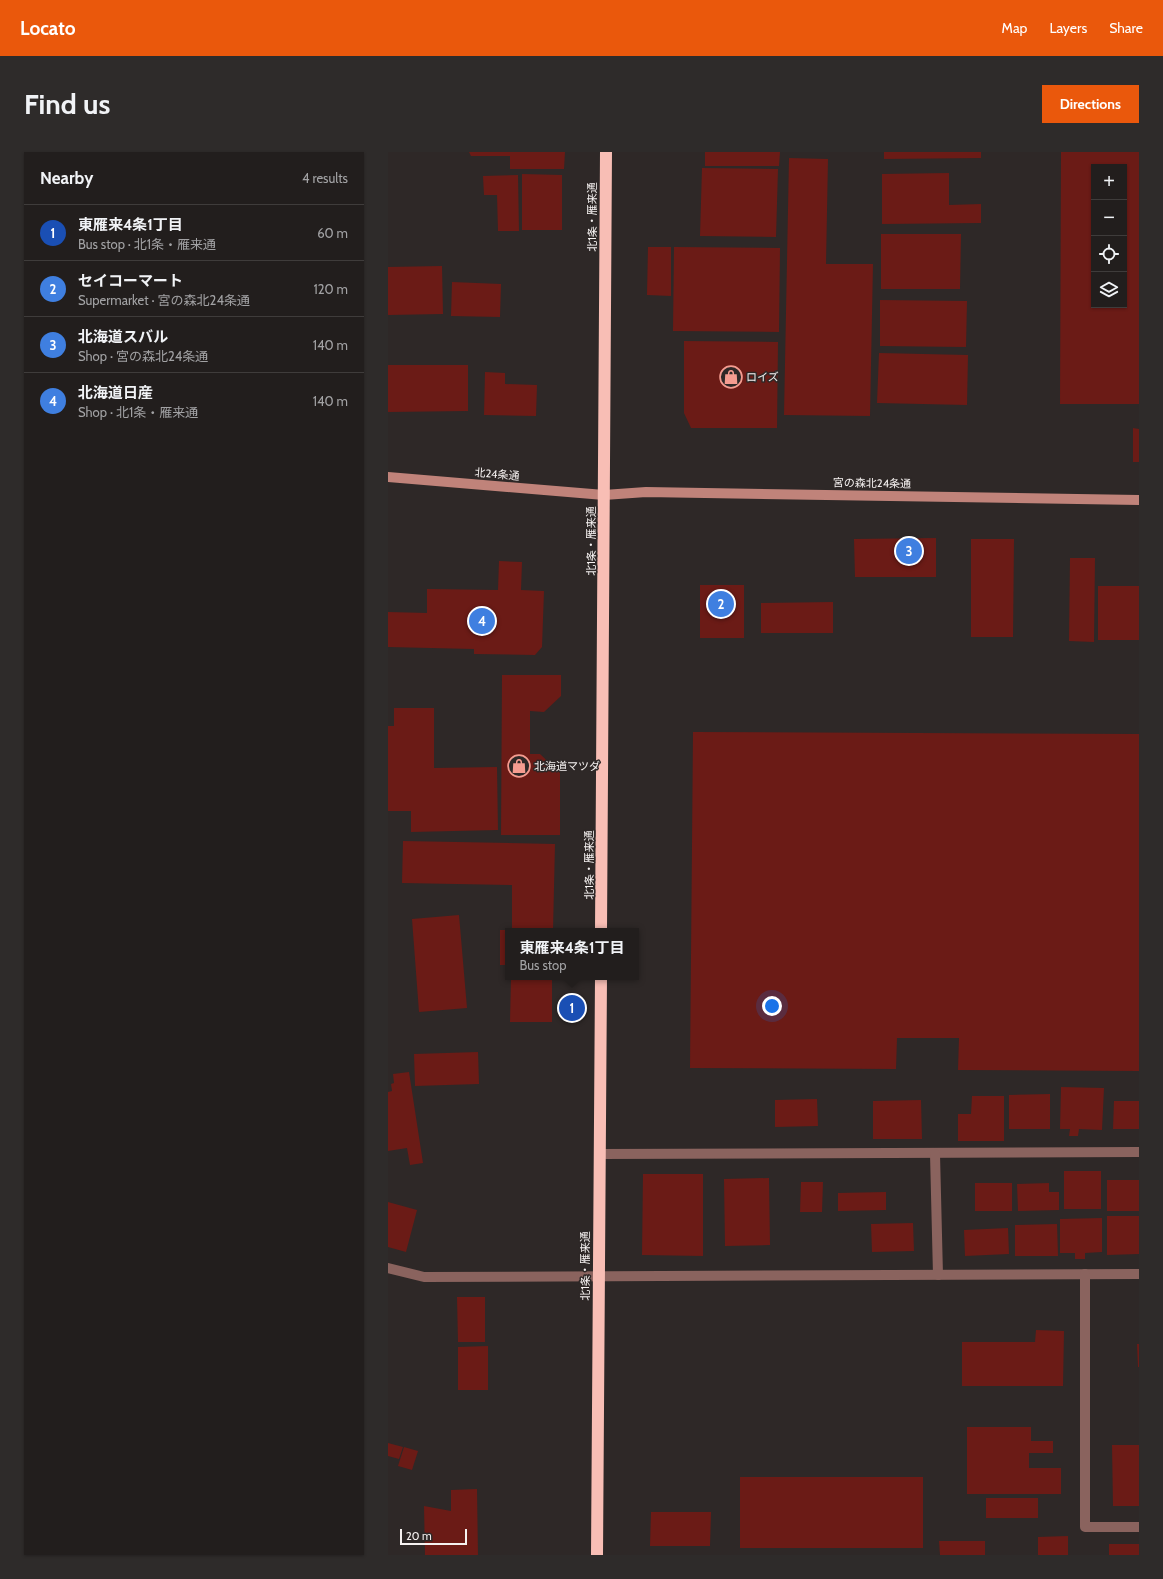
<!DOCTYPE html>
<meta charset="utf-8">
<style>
:root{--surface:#221e1d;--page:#2e2b2a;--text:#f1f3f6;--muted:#a2a2a4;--line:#3f3c3b;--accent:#ea580c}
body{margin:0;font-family:Cabin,"Noto Sans JP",sans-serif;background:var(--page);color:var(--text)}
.controls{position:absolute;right:12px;top:12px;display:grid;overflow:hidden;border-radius:0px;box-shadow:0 1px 3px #0004}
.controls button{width:36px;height:36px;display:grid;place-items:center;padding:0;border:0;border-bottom:1px solid var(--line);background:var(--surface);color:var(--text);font:20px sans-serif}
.scale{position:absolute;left:12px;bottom:10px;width:67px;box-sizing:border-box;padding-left:4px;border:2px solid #f6f2f1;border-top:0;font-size:11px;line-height:14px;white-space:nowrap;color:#f6f2f1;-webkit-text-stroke:3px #2e2827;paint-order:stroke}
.you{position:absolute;left:384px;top:854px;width:14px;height:14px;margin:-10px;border:3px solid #fff;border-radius:50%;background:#1a73e8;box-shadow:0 0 0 6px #1a73e833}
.badge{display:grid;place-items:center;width:26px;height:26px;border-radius:50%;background:var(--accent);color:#fff;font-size:13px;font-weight:700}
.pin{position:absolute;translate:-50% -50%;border:2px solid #fff;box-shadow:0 1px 4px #0006}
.popup{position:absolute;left:117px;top:776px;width:134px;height:52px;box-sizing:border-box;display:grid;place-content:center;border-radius:0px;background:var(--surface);filter:drop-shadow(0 1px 3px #0005);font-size:13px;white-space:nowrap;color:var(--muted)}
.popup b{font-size:15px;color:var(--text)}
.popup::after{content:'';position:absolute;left:50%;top:100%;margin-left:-8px;border:8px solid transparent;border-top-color:var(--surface)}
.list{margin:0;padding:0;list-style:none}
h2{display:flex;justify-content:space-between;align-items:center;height:52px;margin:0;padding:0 16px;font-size:17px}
h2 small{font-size:13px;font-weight:400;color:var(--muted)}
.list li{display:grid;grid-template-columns:26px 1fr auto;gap:12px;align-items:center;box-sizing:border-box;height:56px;padding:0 16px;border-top:1px solid var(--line)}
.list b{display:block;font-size:15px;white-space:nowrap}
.list p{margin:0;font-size:13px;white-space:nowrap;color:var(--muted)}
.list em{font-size:13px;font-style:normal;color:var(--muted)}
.icon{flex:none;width:22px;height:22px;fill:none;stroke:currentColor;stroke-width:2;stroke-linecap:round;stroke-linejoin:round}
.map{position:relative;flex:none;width:751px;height:1403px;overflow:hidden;border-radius:0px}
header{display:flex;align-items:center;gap:24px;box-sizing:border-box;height:56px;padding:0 20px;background:var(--accent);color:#fff}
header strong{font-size:19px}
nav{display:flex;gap:22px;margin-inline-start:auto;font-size:14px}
.intro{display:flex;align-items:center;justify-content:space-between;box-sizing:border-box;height:96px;padding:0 24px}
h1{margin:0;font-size:28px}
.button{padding:10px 18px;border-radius:0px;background:var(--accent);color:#fff;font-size:14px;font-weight:700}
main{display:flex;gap:24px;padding:0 24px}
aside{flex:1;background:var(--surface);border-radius:0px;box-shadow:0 1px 3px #0004}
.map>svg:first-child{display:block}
</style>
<header>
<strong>Locato</strong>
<nav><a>Map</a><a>Layers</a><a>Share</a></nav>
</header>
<div class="intro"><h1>Find us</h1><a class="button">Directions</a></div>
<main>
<aside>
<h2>Nearby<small>4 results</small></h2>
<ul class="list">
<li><span class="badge" style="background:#1a4fb4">1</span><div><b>東雁来4条1丁目</b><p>Bus stop · 北1条・雁来通</p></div><em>60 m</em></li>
<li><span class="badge" style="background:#3f7fe0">2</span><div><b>セイコーマート</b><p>Supermarket · 宮の森北24条通</p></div><em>120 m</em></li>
<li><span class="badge" style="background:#3f7fe0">3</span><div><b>北海道スバル</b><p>Shop · 宮の森北24条通</p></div><em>140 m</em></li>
<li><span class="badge" style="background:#3f7fe0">4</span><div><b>北海道日産</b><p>Shop · 北1条・雁来通</p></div><em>140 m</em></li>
</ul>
</aside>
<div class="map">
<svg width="751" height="1403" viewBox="0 0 751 1403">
<rect width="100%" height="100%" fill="#2e2827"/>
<g fill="#6b1b16" fill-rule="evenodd">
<polygon points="81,0 177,0 176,17 122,17 122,4 83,4"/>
<polygon points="317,0 392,0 391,14 317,14"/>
<polygon points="496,0 593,0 593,6 496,7"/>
<path d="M673 0H751V252H672ZM706 15H736V153H706Z"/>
<polygon points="401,6 440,7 438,112 485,112 482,264 396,263"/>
<polygon points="314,16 390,17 388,85 312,84"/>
<polygon points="561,21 561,53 593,52 593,71 494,72 494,22"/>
<polygon points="134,22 174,23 174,78 134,78"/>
<polygon points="130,23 131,79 110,79 109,43 96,43 95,24"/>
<polygon points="493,82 573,82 572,137 493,137"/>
<polygon points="260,95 283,95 283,144 259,143"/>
<polygon points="286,95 392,96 391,180 285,179"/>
<polygon points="54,114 55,162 0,163 0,115"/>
<polygon points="64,130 113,132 112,165 63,164"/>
<polygon points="492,148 579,149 578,195 492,194"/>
<polygon points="296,189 390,190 389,276 303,276 296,261"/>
<polygon points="491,201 580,203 579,253 489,251"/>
<polygon points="0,213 80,213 80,259 0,260"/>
<polygon points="97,220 117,221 117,232 149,233 148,264 96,263"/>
<polygon points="745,276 751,277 751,310 745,310"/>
<polygon points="548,386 548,425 467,425 466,387"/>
<polygon points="583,387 626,387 625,485 583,485"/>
<polygon points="682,406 707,406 706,490 681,489"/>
<polygon points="111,409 134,410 133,438 156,439 154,495 147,503 86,502 86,497 0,495 0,460 39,461 39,437 110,438"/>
<rect x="312" y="433" width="44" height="53"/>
<rect x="710" y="434" width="41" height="54"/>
<polygon points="445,450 445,481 373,481 373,451"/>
<polygon points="114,523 173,523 173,544 156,560 142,559 142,602 152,602 172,621 172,683 113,683"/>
<polygon points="6,556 46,556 46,616 109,615 110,678 23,680 23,659 0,659 0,574 6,574"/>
<polygon points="305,580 751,582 751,919 570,918 571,886 509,886 508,917 302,916"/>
<polygon points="15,689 167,692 165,779 124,779 124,733 14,731"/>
<polygon points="71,763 79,856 31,860 24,767"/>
<rect x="112" y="778" width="8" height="35"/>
<polygon points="123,825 164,825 164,870 122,870"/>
<polygon points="90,900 91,932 27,934 26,902"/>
<polygon points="21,920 35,1011 22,1013 19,996 0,999 0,940 4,939 3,932 6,931 5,922"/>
<polygon points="673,935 716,936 714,978 691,977 690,984 681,984 682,977 672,977"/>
<polygon points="662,942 662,977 621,977 621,943"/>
<polygon points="584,944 616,944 616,989 570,989 570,962 583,962"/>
<polygon points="429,947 430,974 387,975 387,948"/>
<polygon points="533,948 534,987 485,987 485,949"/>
<polygon points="726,949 751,949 751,977 725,977"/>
<rect x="676" y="1019" width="37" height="38"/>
<polygon points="255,1022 315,1022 315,1104 254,1103"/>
<polygon points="381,1026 382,1093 337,1094 336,1027"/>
<rect x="719" y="1028" width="32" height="31"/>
<polygon points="413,1030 435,1030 434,1060 412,1060"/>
<rect x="587" y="1031" width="37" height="28"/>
<polygon points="661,1031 661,1040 671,1040 671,1058 630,1059 629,1032"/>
<polygon points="498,1040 498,1058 450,1059 450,1041"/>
<polygon points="0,1050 29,1058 18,1100 0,1095"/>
<polygon points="719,1064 751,1064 751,1102 719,1103"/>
<polygon points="714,1066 714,1100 697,1101 697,1107 687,1107 687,1101 672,1101 672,1067"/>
<polygon points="525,1071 526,1099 484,1100 483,1072"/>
<polygon points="669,1072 670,1104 627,1104 627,1073"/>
<polygon points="620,1076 621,1102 577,1104 576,1078"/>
<polygon points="69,1145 97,1145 97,1190 70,1190"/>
<polygon points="648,1178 676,1179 675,1234 574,1234 574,1190 647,1190"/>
<polygon points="749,1192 751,1192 751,1215 750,1215"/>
<polygon points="100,1194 100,1238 70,1238 70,1195"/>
<polygon points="579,1275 643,1275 643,1289 665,1289 665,1301 641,1301 641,1316 673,1316 673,1342 579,1342"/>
<polygon points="0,1291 15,1295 11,1307 0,1304"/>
<polygon points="724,1293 751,1293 751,1354 725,1354"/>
<polygon points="16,1295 30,1299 24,1318 10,1314"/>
<rect x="352" y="1325" width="183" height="71"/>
<polygon points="89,1337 90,1403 37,1403 36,1354 63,1359 63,1338"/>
<rect x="598" y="1346" width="52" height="20"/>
<polygon points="263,1360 323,1360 322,1394 262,1394"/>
<polygon points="680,1384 680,1403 650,1403 650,1385"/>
<polygon points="551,1389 597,1389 597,1403 552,1403"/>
<rect x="721" y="1392" width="30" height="11"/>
</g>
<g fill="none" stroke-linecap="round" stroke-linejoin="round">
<g stroke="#8a635e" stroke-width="10">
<polyline points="212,1002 751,1000"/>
<polyline points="547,1002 550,1123"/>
<polyline points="0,1116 36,1125 751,1122"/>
<polyline points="697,1122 697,1375 751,1375"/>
</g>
<polyline stroke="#c0837a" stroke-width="10" points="0,325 216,343 258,340 751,348"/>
<g stroke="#f8beb5" stroke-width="12">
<polyline points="213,779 218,0"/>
<polyline points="209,1403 213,825"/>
</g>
</g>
<defs>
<g id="shop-ring" transform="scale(1.15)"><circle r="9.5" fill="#2e2827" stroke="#f59c90" stroke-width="1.5"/><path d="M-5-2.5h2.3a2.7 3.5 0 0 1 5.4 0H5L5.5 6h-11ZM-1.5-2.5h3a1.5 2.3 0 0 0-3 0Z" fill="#f59c90"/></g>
</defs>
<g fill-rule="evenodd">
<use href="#shop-ring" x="343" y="225"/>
<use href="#shop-ring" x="131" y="614"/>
</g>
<g text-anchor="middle" stroke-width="3" stroke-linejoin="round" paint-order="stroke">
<g font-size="11" fill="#f6f2f1" stroke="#2e2827">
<text transform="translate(204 65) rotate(-90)" y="4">北1条・雁来通</text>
<text transform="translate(109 322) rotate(5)" y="4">北24条通</text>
<text transform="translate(484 331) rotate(1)" y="4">宮の森北24条通</text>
<text transform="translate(203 389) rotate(-90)" y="4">北1条・雁来通</text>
<text transform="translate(201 713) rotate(-90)" y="4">北1条・雁来通</text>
<text transform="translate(197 1114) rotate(-90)" y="4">北1条・雁来通</text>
</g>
<g font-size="11" fill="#f6f2f1" stroke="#2e2827" text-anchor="start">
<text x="358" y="229">ロイズ</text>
<text x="146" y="618">北海道マツダ</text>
</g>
</g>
</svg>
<div class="controls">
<button>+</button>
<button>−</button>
<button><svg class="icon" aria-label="locate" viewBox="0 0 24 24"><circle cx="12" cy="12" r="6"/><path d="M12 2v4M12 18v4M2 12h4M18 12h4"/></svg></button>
<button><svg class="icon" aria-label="layers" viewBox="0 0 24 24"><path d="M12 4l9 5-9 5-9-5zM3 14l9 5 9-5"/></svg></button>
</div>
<div class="scale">20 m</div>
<div class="you"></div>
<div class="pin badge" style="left:184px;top:856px;background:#1a4fb4">1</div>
<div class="popup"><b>東雁来4条1丁目</b>Bus stop</div>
<div class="pin badge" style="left:333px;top:452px;background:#3f7fe0">2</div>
<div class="pin badge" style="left:521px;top:399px;background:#3f7fe0">3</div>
<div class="pin badge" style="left:94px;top:469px;background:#3f7fe0">4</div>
</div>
</main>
